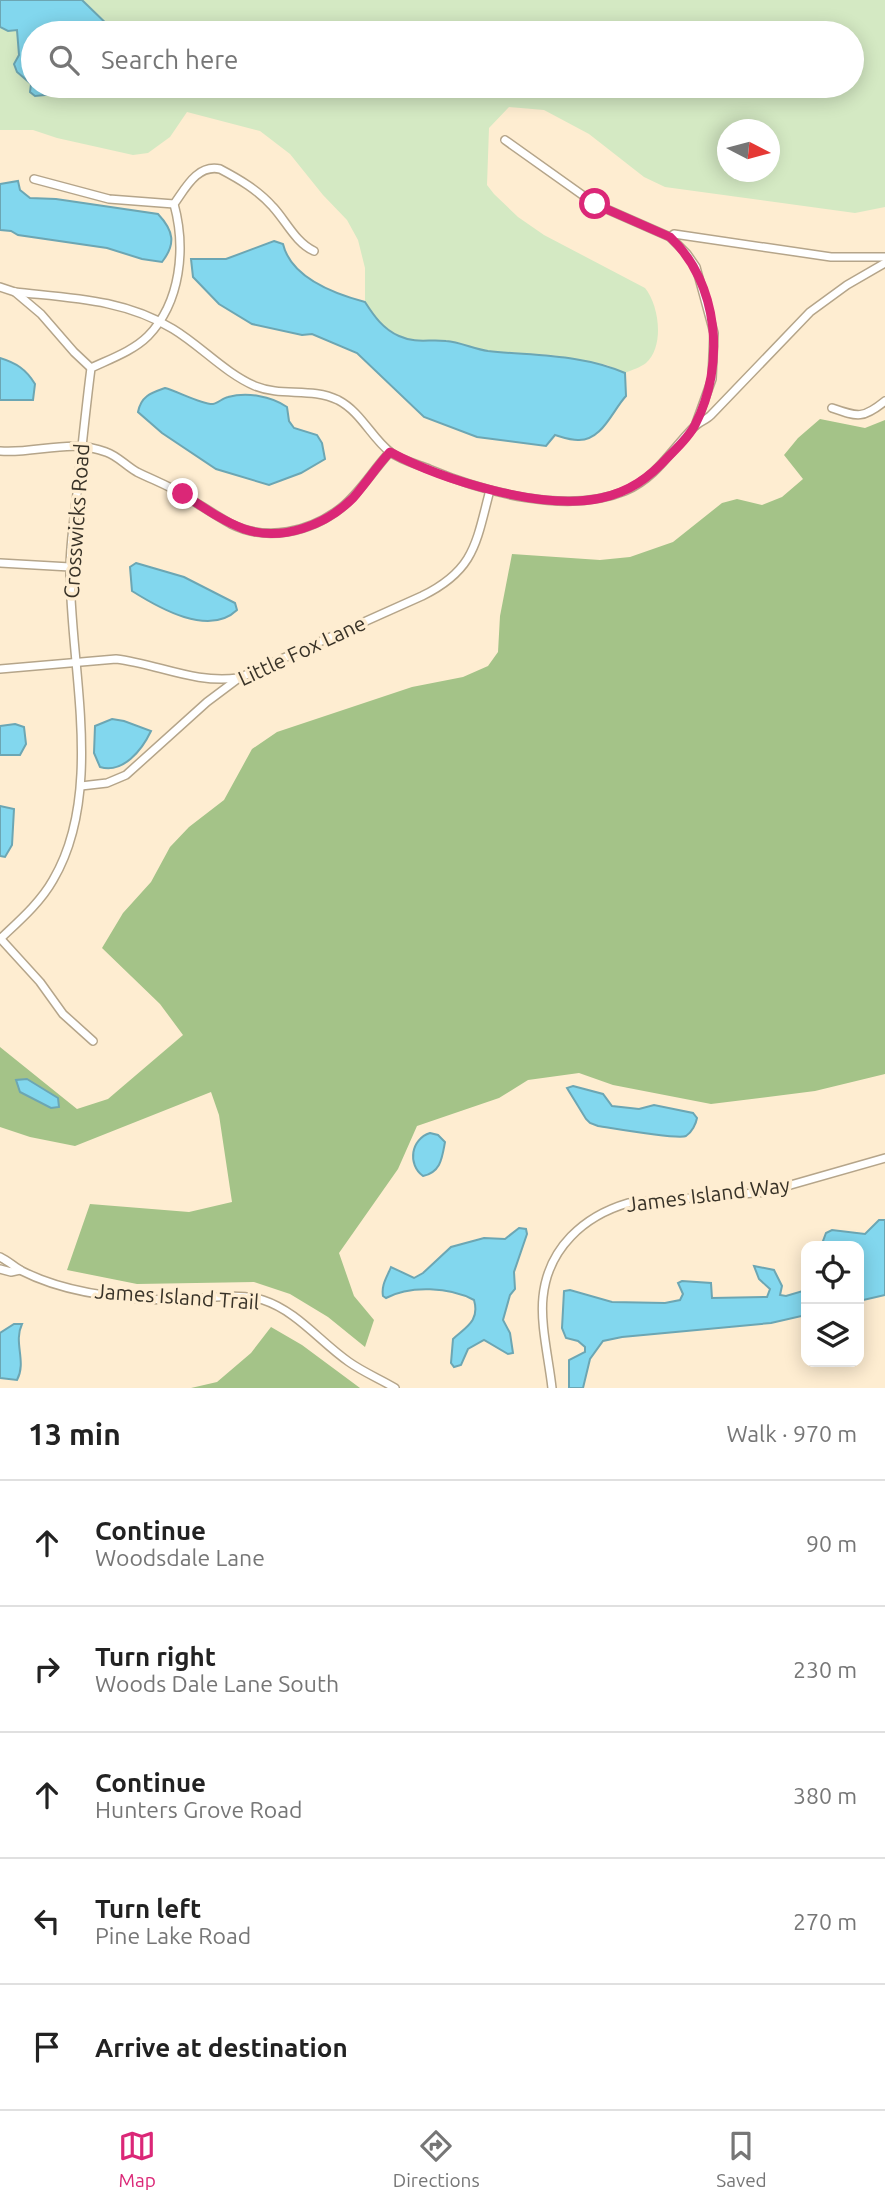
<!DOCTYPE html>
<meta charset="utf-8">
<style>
:root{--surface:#fff;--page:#f6f6f6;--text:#222;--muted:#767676;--line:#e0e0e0;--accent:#db2777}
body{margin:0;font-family:Ubuntu,sans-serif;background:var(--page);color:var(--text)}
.controls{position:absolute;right:21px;bottom:21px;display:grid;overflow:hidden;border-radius:14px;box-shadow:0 4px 18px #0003}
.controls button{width:63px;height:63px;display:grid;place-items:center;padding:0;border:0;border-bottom:2px solid var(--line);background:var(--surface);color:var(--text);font:35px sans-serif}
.compass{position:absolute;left:717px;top:119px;width:63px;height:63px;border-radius:50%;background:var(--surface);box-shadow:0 4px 18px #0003;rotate:96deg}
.stop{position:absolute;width:21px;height:21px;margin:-16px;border:5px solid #db2777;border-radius:50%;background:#fff}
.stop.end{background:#db2777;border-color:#fff;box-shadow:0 2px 7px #0008}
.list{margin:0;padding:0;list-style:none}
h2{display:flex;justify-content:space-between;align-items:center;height:91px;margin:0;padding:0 28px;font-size:30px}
h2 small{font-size:23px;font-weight:400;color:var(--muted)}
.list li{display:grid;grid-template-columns:46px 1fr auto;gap:21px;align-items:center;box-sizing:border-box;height:126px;padding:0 28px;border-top:2px solid var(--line)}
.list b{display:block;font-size:26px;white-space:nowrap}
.list p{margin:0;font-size:23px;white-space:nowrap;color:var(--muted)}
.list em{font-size:23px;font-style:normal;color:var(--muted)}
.icon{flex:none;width:38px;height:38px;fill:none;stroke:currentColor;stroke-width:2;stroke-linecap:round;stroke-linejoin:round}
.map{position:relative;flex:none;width:885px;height:1388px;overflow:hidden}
.search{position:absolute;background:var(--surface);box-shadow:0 4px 18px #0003;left:21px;right:21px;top:21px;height:77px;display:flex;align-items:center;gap:18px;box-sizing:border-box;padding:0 24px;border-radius:38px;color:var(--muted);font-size:26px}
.sheet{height:721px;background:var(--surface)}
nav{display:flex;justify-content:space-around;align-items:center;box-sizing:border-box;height:98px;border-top:2px solid var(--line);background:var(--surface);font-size:19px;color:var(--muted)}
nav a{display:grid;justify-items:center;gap:4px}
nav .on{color:var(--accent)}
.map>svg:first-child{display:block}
</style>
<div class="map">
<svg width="885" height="1388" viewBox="0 0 885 1388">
<rect width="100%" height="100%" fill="#feedd1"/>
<path fill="#d4e9c3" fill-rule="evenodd" d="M0 0H885V207L855 213 665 187 644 177 589 134 544 110 509 107 489 128 487 185 494 194 518 217 544 235 645 288C659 305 665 346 646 363 641 367 632 370 625 373L607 365 552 355 485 351 447 341 420 343 397 335 376 320 365 302V268L358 240 347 220 323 195 290 154 260 131 187 112 170 137 148 153 133 155 57 138 33 130H0ZM33 33H852V86H33ZM728 130H770V172H728Z"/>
<g fill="#a4c388">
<polygon points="820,419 865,428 885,420 885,1074 815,1091 711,1104 613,1085 579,1073 528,1080 499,1098 417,1126 398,1169 339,1253 354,1296 374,1320 365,1347 328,1317 290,1294 254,1282 137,1284 67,1270 90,1204 189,1212 232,1202 219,1115 211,1092 75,1146 30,1137 0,1127 0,1047 77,1109 108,1099 183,1035 160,1004 102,948 123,913 151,882 170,847 189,827 224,800 252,749 277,732 412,687 463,677 488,666 498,652 500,616 512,554 600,560 630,557 673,542 722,503 737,499 762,505 782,497 803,479 784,455 798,438"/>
<polygon points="271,1327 302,1345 360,1388 191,1388 217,1382 251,1353"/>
</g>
<g fill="#82d7ee" stroke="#6ca6b3" stroke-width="2">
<polygon points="0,0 82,0 116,33 33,33 33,86 86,86 77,92 35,96 30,92 31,84 17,72 14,64 19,55 17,30 8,31 0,27"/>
<path d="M18 181 20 190 30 198 56 199 158 214C174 231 176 244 162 262L142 259 107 248 18 235 11 231 0 230V184Z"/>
<path d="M274 241 283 244C291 278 335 294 365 302 374 316 383 329 399 336 417 344 428 339 446 341 460 342 474 349 488 351 535 356 581 354 625 373L626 396C612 411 602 441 578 440 570 440 562 437 555 435L546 446 477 437 424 417 357 353 312 334 302 335 252 324 219 304 193 277 191 259H226Z"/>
<path d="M0 358C16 363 26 369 35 384L33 400H0Z"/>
<path d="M165 388C177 391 203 405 213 404 218 403 223 398 228 397 247 392 271 396 287 407L289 421 294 428 317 435 322 443 325 459 301 473 269 485 216 469 162 433 138 412C141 396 151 393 165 388Z"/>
<path d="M136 563 184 577 235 603 237 610C209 637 159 608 132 591L130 567Z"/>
<path d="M112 719 124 721 151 731C142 750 123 774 100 767L94 753 95 726Z"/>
<polygon points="15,724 24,727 26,744 20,755 0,755 0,726"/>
<polygon points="0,806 14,809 12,845 5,857 0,856"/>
<polygon points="27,1079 58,1098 59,1107 51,1108 20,1092 16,1080"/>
<path d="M573 1086 603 1094 612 1106 639 1109 654 1105 693 1113 697 1118C696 1124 692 1132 686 1136 678 1140 612 1128 598 1126L590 1123 586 1119 567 1088Z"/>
<path d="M430 1133 438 1135 445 1142C442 1158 441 1172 423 1176 407 1164 411 1139 430 1133Z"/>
<polygon points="879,1220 885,1220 885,1295 859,1301 859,1271 861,1267 859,1263 859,1246 828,1246 823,1241 826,1233 832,1230 865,1234"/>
<path d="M519 1228 526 1229 527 1234 514 1272 515 1289 510 1295 503 1320 510 1333 513 1353 508 1354 484 1340 468 1349 461 1365 454 1367 451 1363 453 1339C466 1327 480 1321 474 1300 450 1287 410 1285 386 1298L383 1296C381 1285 387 1277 391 1267L414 1278 423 1273 451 1247 484 1238 505 1239Z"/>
<polygon points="754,1266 774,1270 782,1286 780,1295 786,1296 806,1290 806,1315 771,1323 622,1337 603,1341 590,1359 583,1388 569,1388 569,1360 585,1352 585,1347 578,1341 566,1338 562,1328 564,1291 570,1290 612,1302 665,1303 680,1300 683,1294 678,1283 682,1281 711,1283 712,1298 767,1297 770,1289 759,1279"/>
<path d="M14 1324H22C13 1343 27 1361 17 1380L0 1378V1333Z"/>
</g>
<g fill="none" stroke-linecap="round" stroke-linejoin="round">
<g stroke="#b5a58a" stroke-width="10">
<g id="minor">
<polyline points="505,140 595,204 670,237 674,234 831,257 885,257"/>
<polyline points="34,179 109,199 174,204"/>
<polyline points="670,237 687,254 696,267 714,333 712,379 695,426"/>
<path d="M0 287 15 292C70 298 124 299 173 329 201 346 225 373 255 386 282 397 311 387 338 400 361 412 371 437 390 452 401 460 416 464 429 469 484 492 567 515 625 491 657 477 671 450 694 427 699 422 706 420 711 415L810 312 847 285 885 263"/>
<polyline points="15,292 41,314 74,352 91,368"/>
<path d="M832 408C858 417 863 419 885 401"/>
<path d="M0 451C36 454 70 438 106 452 118 456 126 466 137 472 153 480 170 486 185 496 200 505 215 515 231 524 267 542 310 532 341 508 361 492 373 470 390 452"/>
<polyline points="0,563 70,567"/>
<path d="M0 669 116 659C158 664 195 684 238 678"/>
<path d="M81 786 107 783 126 775 207 702 239 678 422 596C475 570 476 543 490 490"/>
<polyline points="0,938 40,982 63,1014 93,1041"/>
<path d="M0 939C19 921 40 903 53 880 105 792 70 667 70 570 70 542 75 513 78 485 82 446 86 407 91 368 110 359 133 351 148 336 181 302 186 248 174 204 185 189 197 164 220 169 239 179 258 190 273 207 286 221 296 243 314 251"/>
<path d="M0 1257C8 1261 15 1267 22 1271 65 1293 120 1299 167 1300 199 1301 233 1291 263 1300 297 1311 320 1342 349 1362 363 1372 380 1379 395 1388"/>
<polyline points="0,1269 11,1272 20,1270"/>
<path d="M552 1388C549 1360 540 1324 543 1297 548 1248 584 1216 628 1203L766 1192 885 1158"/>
</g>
</g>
<use href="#minor" stroke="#fff" stroke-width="7"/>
</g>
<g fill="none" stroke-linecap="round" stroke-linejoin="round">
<path stroke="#db2777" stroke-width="9" d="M183 494C203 507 222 521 244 529 282 542 326 525 353 498 366 483 377 466 390 452 442 480 543 511 601 498 629 492 649 478 668 457 678 447 689 437 695 425 726 365 719 283 670 237L595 204"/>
</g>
<g text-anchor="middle" stroke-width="7" stroke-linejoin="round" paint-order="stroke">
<g font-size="21" fill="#393328" stroke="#feedd1">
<text transform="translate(77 521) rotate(-86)" y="7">Crosswicks Road</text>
<text transform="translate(302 651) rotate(-25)" y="7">Little Fox Lane</text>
<text transform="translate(708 1195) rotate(-7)" y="7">James Island Way</text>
<text transform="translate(177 1297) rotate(4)" y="7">James Island Trail</text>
</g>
</g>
</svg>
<div class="controls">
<button><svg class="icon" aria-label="locate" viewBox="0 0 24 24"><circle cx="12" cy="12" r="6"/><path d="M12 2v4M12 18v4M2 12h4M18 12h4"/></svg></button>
<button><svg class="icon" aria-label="layers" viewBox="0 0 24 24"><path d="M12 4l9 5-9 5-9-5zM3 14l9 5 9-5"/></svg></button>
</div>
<svg class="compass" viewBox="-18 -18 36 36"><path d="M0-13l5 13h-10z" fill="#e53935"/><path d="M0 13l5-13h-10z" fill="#767676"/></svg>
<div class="stop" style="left:595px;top:204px"></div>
<div class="stop end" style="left:183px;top:494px"></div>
<div class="search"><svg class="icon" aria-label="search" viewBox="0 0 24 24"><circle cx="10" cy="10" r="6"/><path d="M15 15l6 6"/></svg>Search here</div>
</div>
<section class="sheet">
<h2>13 min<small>Walk · 970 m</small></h2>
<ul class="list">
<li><svg class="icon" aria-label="ahead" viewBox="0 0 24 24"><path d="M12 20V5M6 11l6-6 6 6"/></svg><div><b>Continue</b><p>Woodsdale Lane</p></div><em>90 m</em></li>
<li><svg class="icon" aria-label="right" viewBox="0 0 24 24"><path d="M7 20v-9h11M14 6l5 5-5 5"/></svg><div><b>Turn right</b><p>Woods Dale Lane South</p></div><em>230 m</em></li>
<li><svg class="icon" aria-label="ahead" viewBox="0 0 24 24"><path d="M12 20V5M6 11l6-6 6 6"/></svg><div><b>Continue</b><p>Hunters Grove Road</p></div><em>380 m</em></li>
<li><svg class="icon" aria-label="left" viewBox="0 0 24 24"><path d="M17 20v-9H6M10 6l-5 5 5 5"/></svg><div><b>Turn left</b><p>Pine Lake Road</p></div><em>270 m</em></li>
<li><svg class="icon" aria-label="arrive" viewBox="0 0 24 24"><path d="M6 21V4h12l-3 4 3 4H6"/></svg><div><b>Arrive at destination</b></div></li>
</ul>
</section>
<nav>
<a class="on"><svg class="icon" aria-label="map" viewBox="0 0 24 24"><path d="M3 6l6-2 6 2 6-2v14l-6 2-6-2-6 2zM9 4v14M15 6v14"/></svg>Map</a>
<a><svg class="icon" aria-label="directions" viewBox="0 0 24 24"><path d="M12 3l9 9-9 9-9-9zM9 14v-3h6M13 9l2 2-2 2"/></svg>Directions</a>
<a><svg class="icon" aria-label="saved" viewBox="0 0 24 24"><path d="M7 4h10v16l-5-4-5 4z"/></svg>Saved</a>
</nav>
